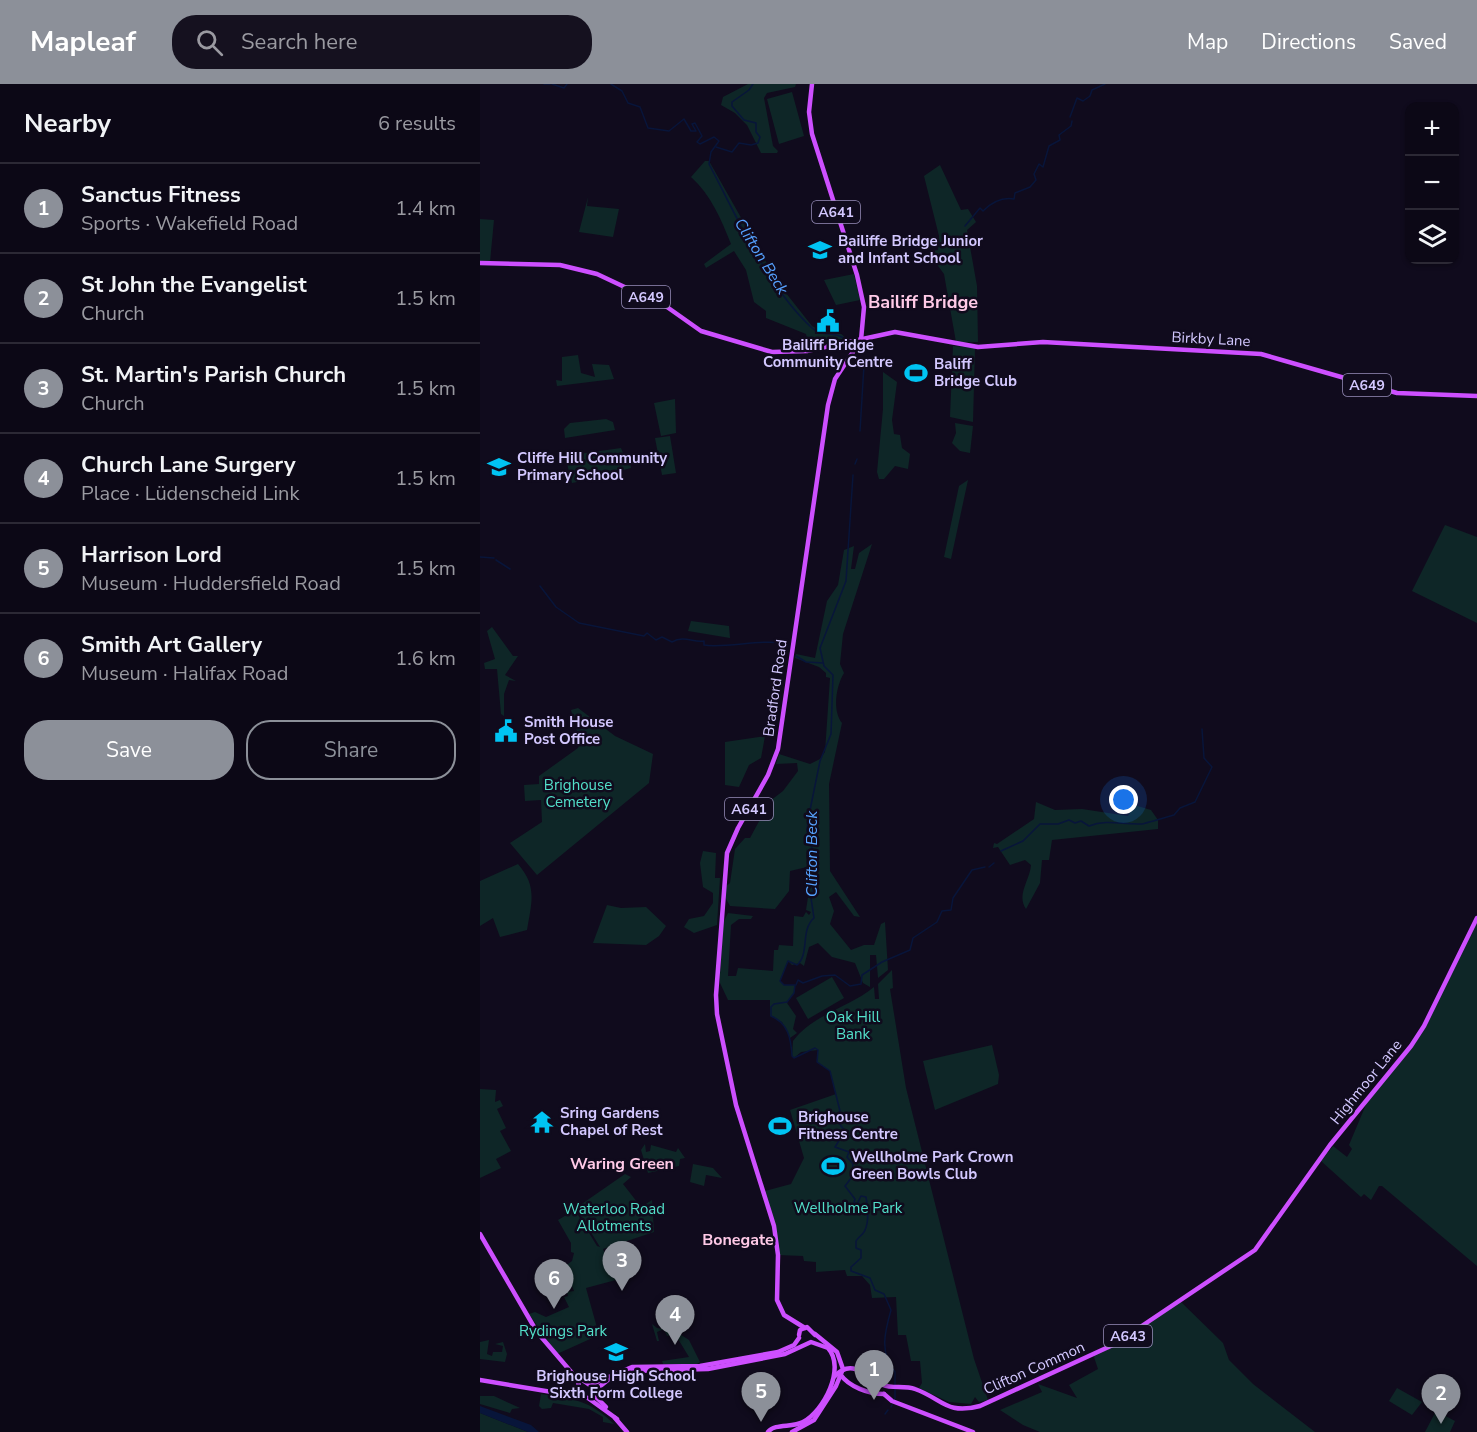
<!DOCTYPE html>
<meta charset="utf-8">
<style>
:root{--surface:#0c0816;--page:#15111f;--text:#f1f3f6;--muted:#9a9aa1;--line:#2c2935;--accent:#8c9099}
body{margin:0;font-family:"Nunito Sans",sans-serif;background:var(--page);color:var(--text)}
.controls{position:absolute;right:18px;top:18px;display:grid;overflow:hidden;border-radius:12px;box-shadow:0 2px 4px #0004}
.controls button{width:54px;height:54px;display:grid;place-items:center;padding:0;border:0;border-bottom:2px solid var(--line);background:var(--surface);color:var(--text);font:30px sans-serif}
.you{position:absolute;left:644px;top:716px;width:21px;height:21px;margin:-15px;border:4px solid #fff;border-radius:50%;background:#1a73e8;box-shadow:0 0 0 9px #1a73e833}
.badge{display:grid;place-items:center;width:39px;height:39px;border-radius:50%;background:var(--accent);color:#fff;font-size:20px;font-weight:700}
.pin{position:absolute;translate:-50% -50px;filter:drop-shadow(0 2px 3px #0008)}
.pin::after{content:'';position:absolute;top:32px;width:21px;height:18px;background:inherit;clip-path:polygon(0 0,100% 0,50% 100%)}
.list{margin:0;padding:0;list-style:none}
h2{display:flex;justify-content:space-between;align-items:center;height:78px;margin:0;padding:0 24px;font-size:26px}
h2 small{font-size:20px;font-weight:400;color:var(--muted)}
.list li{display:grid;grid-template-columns:39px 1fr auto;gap:18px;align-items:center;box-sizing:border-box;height:90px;padding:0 24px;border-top:2px solid var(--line)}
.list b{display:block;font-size:22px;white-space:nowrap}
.list p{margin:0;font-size:20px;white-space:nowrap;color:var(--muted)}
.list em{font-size:20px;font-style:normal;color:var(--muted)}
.actions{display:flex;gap:12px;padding:18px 24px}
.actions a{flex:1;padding:14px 0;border:2px solid var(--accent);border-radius:24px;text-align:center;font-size:21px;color:var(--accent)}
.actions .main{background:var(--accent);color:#fff}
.icon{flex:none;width:33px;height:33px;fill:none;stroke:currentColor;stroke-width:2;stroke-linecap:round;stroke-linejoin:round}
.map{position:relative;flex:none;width:997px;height:1348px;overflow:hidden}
header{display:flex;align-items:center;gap:36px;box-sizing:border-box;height:84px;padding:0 30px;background:var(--accent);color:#fff}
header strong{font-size:28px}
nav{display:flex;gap:33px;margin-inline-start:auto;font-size:21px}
.search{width:420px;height:54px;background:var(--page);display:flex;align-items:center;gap:15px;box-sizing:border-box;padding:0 21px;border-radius:24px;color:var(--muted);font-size:22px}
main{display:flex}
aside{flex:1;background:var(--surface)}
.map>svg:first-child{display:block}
</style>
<header>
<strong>Mapleaf</strong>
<div class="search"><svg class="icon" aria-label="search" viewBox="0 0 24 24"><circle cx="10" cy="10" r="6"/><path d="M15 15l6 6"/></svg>Search here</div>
<nav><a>Map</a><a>Directions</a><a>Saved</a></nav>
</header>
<main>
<aside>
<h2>Nearby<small>6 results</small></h2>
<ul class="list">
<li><span class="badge">1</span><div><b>Sanctus Fitness</b><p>Sports · Wakefield Road</p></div><em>1.4 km</em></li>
<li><span class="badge">2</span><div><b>St John the Evangelist</b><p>Church</p></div><em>1.5 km</em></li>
<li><span class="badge">3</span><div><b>St. Martin's Parish Church</b><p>Church</p></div><em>1.5 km</em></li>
<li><span class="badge">4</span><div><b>Church Lane Surgery</b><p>Place · Lüdenscheid Link</p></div><em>1.5 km</em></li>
<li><span class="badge">5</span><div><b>Harrison Lord</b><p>Museum · Huddersfield Road</p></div><em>1.5 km</em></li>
<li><span class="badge">6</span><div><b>Smith Art Gallery</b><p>Museum · Halifax Road</p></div><em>1.6 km</em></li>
</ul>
<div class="actions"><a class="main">Save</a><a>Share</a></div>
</aside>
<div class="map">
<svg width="997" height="1348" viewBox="0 0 997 1348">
<rect width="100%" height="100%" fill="#100b1d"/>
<g fill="#0e2627">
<polygon points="268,0 316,0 315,3 287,9 284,14 293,62 298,67 297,69 281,69 267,41 255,29 241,21 243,13"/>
<polygon points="312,8 324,52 299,60 287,15"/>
<path d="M225 77H229L298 199 332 242 341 247 360 249 366 254 329 263 326 250 286 234V227L274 218 266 186 254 167 226 184 224 180 251 160C241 135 231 111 211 93Z"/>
<polygon points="460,81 481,126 488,125 496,138 487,146 497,202 498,258 476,258 464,190 450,171 452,167 458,166 459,152 444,92"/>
<polygon points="108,113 107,122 139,125 133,153 99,148"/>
<polygon points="0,135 14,136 10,178 0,177"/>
<polygon points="374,190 380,216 356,221 344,196"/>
<polygon points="473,262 495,264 493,338 470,333"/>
<polygon points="98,271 101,289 115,293 112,280 129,281 134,295 77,302 76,296 82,297 82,273"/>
<polygon points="403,288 417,298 412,336 414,350 420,351 422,364 430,370 428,385 415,382 404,395 399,395 397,388 403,325"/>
<polygon points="195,315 196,349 181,352 174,319"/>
<polygon points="126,335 133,338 135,346 85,354 84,345 90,339"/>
<polygon points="475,339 493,342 490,369 480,367 472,359 476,349"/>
<polygon points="190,352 196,389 182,391 175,354"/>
<polygon points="141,364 143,369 149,369 151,384 136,388 135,392 119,394 118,390 97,393 97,398 92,399 85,372"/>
<polygon points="488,396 471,475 464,473 479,402"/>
<polygon points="965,441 997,453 997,539 932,507"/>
<path d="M392 460 363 550 360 580 364 589C356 602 352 627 362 639L349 700 350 787 380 833 374 832 356 808 349 813 354 827 350 840 371 866 384 861H394L401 840 405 838 408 886 398 894 396 871H390V903L383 899 375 879 352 873 338 859 329 863 324 882 320 879 312 881 308 877 300 897 304 901H315L314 909 307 919 316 932 313 945 317 949 310 954 302 938 290 932V916H248L240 899V890L243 839 248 829 273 832 271 835H259L251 841 248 892H256L258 884 293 887 294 866H298L299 861 313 862 314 832 323 833 326 828 329 831 331 828 326 826 329 807 327 805 329 786 326 764 327 783 310 787 309 807 295 825 250 822 245 813 246 802 250 799 255 765 265 754H270L290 717 303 707 318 687 317 679 296 680 299 670 330 680 340 675 345 668 350 594 346 593V589L339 583 315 574 316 570 335 574 347 517 358 501 364 466 374 462 371 485H375L379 469Z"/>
<polygon points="211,537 249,542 250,554 208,547"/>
<polygon points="12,543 33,572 38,572 25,591 36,597 29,596 24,610 24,632 21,630 17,585 5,585 4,579 15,575 7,547"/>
<polygon points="98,624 135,652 173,670 169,699 57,791 30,759 62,738 61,716 45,717 44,701 59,700 59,692 98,664 100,658 91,626"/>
<polygon points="285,652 281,674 269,681 259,703 245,701 245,658"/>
<path d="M556 718 575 726 602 725 648 732 654 721 671 726 678 736V745L572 756 569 776H562L560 799 546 825C536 811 550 796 551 781L545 776 530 781 518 763 513 764 514 759 517 760 554 735Z"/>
<polygon points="223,767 236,769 235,794 240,794 237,841 214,849 204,843 209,835 224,832 233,819 233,809 223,803 220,779"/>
<path d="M38 780C57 802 52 817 47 846L20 853 13 834 0 842V797Z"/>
<polygon points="127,821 141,824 166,823 186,842 179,852 166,861 113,859"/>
<polygon points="997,834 997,1182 902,1102 899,1102 891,1116 884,1110 881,1113 841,1077 853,1062 867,1073 872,1065 869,1061 890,1011 944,942"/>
<path d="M412 886 413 904 410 905 426 1004 494 1275 508 1316 499 1318 495 1313 491 1320 469 1318 439 1304 442 1299 440 1277H431L426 1251H418L416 1213 392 1214 390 1201 382 1192H367L365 1186 336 1188V1178L324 1177 323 1172 298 1171 285 1107 311 1100 324 1074 310 1026 356 1010 350 987 337 978 338 966 321 968 314 974 312 972 313 957C332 931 370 923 394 903L395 915H399L398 900Z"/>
<polygon points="352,893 364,914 328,935 316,914"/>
<polygon points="512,961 519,991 518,1000 455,1026 443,977"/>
<polygon points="0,1005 16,1006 15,1018 20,1016 23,1022 17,1025 26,1044 20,1047 31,1067 16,1075 21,1084 0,1094"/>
<polygon points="165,1060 166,1068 170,1067 171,1061 196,1068 198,1064 205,1074 200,1075 199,1082 168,1089 161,1066"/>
<polygon points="213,1080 233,1084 242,1094 226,1091 224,1102 210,1098"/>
<polygon points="145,1090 151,1093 143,1100 161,1123 172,1116 174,1148 123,1165 131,1184 147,1193 106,1204 119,1251 77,1270 49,1230 55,1228 66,1233 89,1223 84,1213 88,1212 87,1208 94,1207 84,1183 92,1177 94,1169 91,1168 91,1159 78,1136 95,1126 117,1162 120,1163 96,1124"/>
<polygon points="700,1217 743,1259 749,1276 773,1300 835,1348 560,1348 543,1341 520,1326 562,1308 558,1300 597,1314 589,1301 618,1285 613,1270 635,1260"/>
<polygon points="198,1229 201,1230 195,1247 209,1256 220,1278 217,1280 183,1280 182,1277 209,1273 195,1250 187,1252 184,1245 177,1248 179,1257 177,1257 172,1240 177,1244 184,1245 188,1249 192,1248 192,1238"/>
<polygon points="9,1256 7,1270 12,1272 13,1268 22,1268 23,1262 15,1260 23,1258 27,1270 25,1278 0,1275 0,1258"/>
<polygon points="917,1304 942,1318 932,1331 909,1317"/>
<path d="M61 1310C95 1315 109 1316 134 1340L123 1338V1333L109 1325 73 1319 71 1324 62 1325 59 1322Z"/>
<polygon points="0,1312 14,1312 40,1324 32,1325 30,1329 0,1320"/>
<polygon points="956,1327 975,1337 970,1348 945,1348"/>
<polygon points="0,1329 48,1348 0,1348"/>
</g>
<polygon fill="#08153a" points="0,1322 51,1341 59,1348 48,1348 0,1329"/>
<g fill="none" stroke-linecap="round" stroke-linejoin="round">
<g stroke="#08153a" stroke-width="1.5">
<polyline points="64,0 70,0"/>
<polyline points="72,0 84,4 87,0"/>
<path d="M131 0 142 7 148 19 160 23 168 44 189 47 204 35 211 47H216L212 40 215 39 222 52 217 58 220 60 234 53 239 57 231 68 229 80C257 133 288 204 332 244 343 254 354 246 365 255"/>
<polyline points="590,33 597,14 603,17 610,12 612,6 625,0"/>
<polyline points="236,63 252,68 259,59 271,61 278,59 280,53 276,48 276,39 264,36 252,22 252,18 269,6 273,0"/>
<path d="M485 142 500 124 503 127C511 119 522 113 534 115L535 109 550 103 556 96 554 90 559 80 563 83 569 62 580 56 579 51 591 42 592 37"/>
<polyline points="376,272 378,274"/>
<polyline points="380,276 384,281 380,347"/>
<polyline points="375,380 377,375"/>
<path d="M373 391 366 497 340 564 344 582 353 591 351 650 340 677 328 736 327 747 335 775V796L331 814 334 834C320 846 330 870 317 881L308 877 300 897 304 901H315L314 909 307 918 294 920 291 923V932C308 939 311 954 312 972L314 974 335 964 338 966 337 978 350 987 360 1027 355 1034 365 1047 355 1063 369 1068 367 1073 373 1080 372 1093 365 1102 375 1115 374 1118 377 1120 381 1112 386 1113C388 1123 389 1138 385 1146 384 1150 378 1153 376 1157V1164L381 1166V1174L371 1183V1187L390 1194 395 1206 404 1210 411 1226C405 1247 399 1269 415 1288V1315"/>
<polyline points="0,473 14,474"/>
<polyline points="16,476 30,485"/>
<path d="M60 502 76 523 99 539 164 552 167 549 176 556 182 553 192 558C204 551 214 559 224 557V561C247 565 294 552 308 562"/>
<polyline points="316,572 326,578 343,579"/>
<path d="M521 767 543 757 560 740H578L589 736 595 739 601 737 609 742C627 735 643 741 662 740 667 739 687 733 694 731L700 724 715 718 732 683 724 674 722 645"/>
<polyline points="509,783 514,779"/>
<polyline points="316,901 318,896 323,899 342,892 355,891 370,902 381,900 382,891 402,878 430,866 433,854 457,838 462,827 471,826 473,814 492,786 505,783"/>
<polyline points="411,1323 412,1321"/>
<polyline points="405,1330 408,1326"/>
</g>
<g stroke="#cd4fff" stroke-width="4.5">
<polyline points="0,179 80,181 117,190 187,223 221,247 292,268 327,267 415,248 498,263 563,258 781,270 917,309 997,312"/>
<polyline points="0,1150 57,1248 98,1296 100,1310 103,1313"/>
<polyline points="325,1244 304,1231 297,1216 298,1171 294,1142 256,1021 237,930 236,911 247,769 258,744 288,691 298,665 348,321 355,295 381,256 384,223 377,191 332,50 329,28 332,0"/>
<polyline points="319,1251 320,1246 327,1243 335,1251"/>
<path d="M360 1290C369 1303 389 1310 404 1310"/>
<path d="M355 1292C373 1273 386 1294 403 1301 412 1305 425 1301 435 1305 463 1315 466 1331 500 1322L635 1260 775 1166 850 1061 931 962 944 942 997 834"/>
<polyline points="98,1293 111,1302 113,1310 126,1323"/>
<polyline points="0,1296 108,1314 137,1335"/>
<polyline points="110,1301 152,1283 220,1282 298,1268 314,1261 319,1254"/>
<path d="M113 1308 129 1295 151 1287 228 1285 305 1270 331 1258 348 1264C366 1284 344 1327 323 1338 312 1344 295 1339 288 1348"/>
<polyline points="404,1310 412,1317 493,1348"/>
<polyline points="135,1334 147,1348"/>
<polyline points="312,1348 334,1336 356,1302 363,1285 357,1268 335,1250"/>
</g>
</g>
<defs>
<g id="school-bare" transform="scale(1.8)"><path d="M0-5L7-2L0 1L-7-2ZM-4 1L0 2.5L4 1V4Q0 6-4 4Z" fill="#00c4f3" stroke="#100b1d" stroke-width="2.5" paint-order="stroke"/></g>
<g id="civic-bare" transform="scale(1.8)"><path d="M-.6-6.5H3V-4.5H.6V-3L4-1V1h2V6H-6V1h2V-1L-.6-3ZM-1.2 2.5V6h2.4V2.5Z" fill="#00c4f3" stroke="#100b1d" stroke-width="2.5" paint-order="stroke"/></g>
<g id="stadium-bare" transform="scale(1.8)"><path d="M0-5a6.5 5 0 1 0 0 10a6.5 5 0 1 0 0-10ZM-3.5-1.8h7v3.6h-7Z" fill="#00c4f3" stroke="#100b1d" stroke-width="2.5" paint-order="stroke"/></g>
<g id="temple-bare" transform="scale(1.8)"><path d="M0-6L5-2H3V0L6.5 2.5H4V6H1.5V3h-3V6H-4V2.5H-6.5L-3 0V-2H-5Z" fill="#00c4f3" stroke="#100b1d" stroke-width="2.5" paint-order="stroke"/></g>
<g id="university-bare" transform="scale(1.8)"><path d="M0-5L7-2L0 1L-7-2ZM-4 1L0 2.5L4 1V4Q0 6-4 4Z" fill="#00c4f3" stroke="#100b1d" stroke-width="2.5" paint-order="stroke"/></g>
</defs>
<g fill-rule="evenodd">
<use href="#school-bare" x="340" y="166"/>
<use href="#civic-bare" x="348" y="237"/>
<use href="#stadium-bare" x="436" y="289"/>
<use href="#school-bare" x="19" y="383"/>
<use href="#civic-bare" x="26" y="647"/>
<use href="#temple-bare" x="62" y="1038"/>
<use href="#stadium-bare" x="300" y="1042"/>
<use href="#stadium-bare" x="353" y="1082"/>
<use href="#university-bare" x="136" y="1268"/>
</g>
<g text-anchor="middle" stroke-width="5" stroke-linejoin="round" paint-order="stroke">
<g fill="#100b1d" stroke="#988fbb" stroke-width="1.5">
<rect x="332" y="117" width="48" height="22" rx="4.5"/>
<rect x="142" y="202" width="48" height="22" rx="4.5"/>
<rect x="863" y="290" width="48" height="22" rx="4.5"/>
<rect x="245" y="714" width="48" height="22" rx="4.5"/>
<rect x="624" y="1241" width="48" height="22" rx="4.5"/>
</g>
<g font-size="14" font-weight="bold" fill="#d3c8ff">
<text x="356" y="133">A641</text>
<text x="166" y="218">A649</text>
<text x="887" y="306">A649</text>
<text x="269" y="730">A641</text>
<text x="648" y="1257">A643</text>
</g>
<g font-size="15" font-weight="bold" fill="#d3c8ff" stroke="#100b1d" text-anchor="start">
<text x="358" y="162">Bailiffe Bridge Junior<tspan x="358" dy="17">and Infant School</tspan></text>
<text x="348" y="266" text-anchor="middle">Bailiff Bridge<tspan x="348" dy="17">Community Centre</tspan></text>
<text x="454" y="285">Baliff<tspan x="454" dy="17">Bridge Club</tspan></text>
<text x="37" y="379">Cliffe Hill Community<tspan x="37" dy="17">Primary School</tspan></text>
<text x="44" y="643">Smith House<tspan x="44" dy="17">Post Office</tspan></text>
<text x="80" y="1034">Sring Gardens<tspan x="80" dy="17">Chapel of Rest</tspan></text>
<text x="318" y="1038">Brighouse<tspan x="318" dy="17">Fitness Centre</tspan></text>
<text x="371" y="1078">Wellholme Park Crown<tspan x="371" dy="17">Green Bowls Club</tspan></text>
<text x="136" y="1297" text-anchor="middle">Brighouse High School<tspan x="136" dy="17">Sixth Form College</tspan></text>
</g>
<g font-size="15" fill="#d3c8ff" stroke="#100b1d">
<text transform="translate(731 255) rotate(3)" y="5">Birkby Lane</text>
<text transform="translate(295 604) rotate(-82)" y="5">Bradford Road</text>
<text transform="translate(886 998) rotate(-51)" y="5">Highmoor Lane</text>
<text transform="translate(554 1284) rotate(-24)" y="5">Clifton Common</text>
</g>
<g font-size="15" fill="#53e0ca" stroke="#100b1d">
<text x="98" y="706">Brighouse<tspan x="98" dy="17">Cemetery</tspan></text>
<text x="373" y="938">Oak Hill<tspan x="373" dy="17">Bank</tspan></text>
<text x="368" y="1129">Wellholme Park</text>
<text x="134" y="1130">Waterloo Road<tspan x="134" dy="17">Allotments</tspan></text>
<text x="83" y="1252">Rydings Park</text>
</g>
<g font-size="16" font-style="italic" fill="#56a1ff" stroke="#100b1d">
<text transform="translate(282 172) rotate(58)" y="6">Clifton Beck</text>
<text transform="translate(331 770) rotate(-90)" y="6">Clifton Beck</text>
</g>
<g font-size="16" font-weight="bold" fill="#ffcae7" stroke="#100b1d">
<text x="142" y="1085">Waring Green</text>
<text x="258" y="1161">Bonegate</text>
</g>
<g font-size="18" font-weight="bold" fill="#ffcae7" stroke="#100b1d">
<text x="443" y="224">Bailiff Bridge</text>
</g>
</g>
</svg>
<div class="controls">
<button>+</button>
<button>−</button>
<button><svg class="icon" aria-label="layers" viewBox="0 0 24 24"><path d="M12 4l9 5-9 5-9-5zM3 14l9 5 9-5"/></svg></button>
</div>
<div class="you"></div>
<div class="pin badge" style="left:394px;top:1316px">1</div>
<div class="pin badge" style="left:961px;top:1340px">2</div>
<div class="pin badge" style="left:142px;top:1207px">3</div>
<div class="pin badge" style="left:195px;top:1261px">4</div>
<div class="pin badge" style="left:281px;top:1338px">5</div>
<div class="pin badge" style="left:74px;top:1225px">6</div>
</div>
</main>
